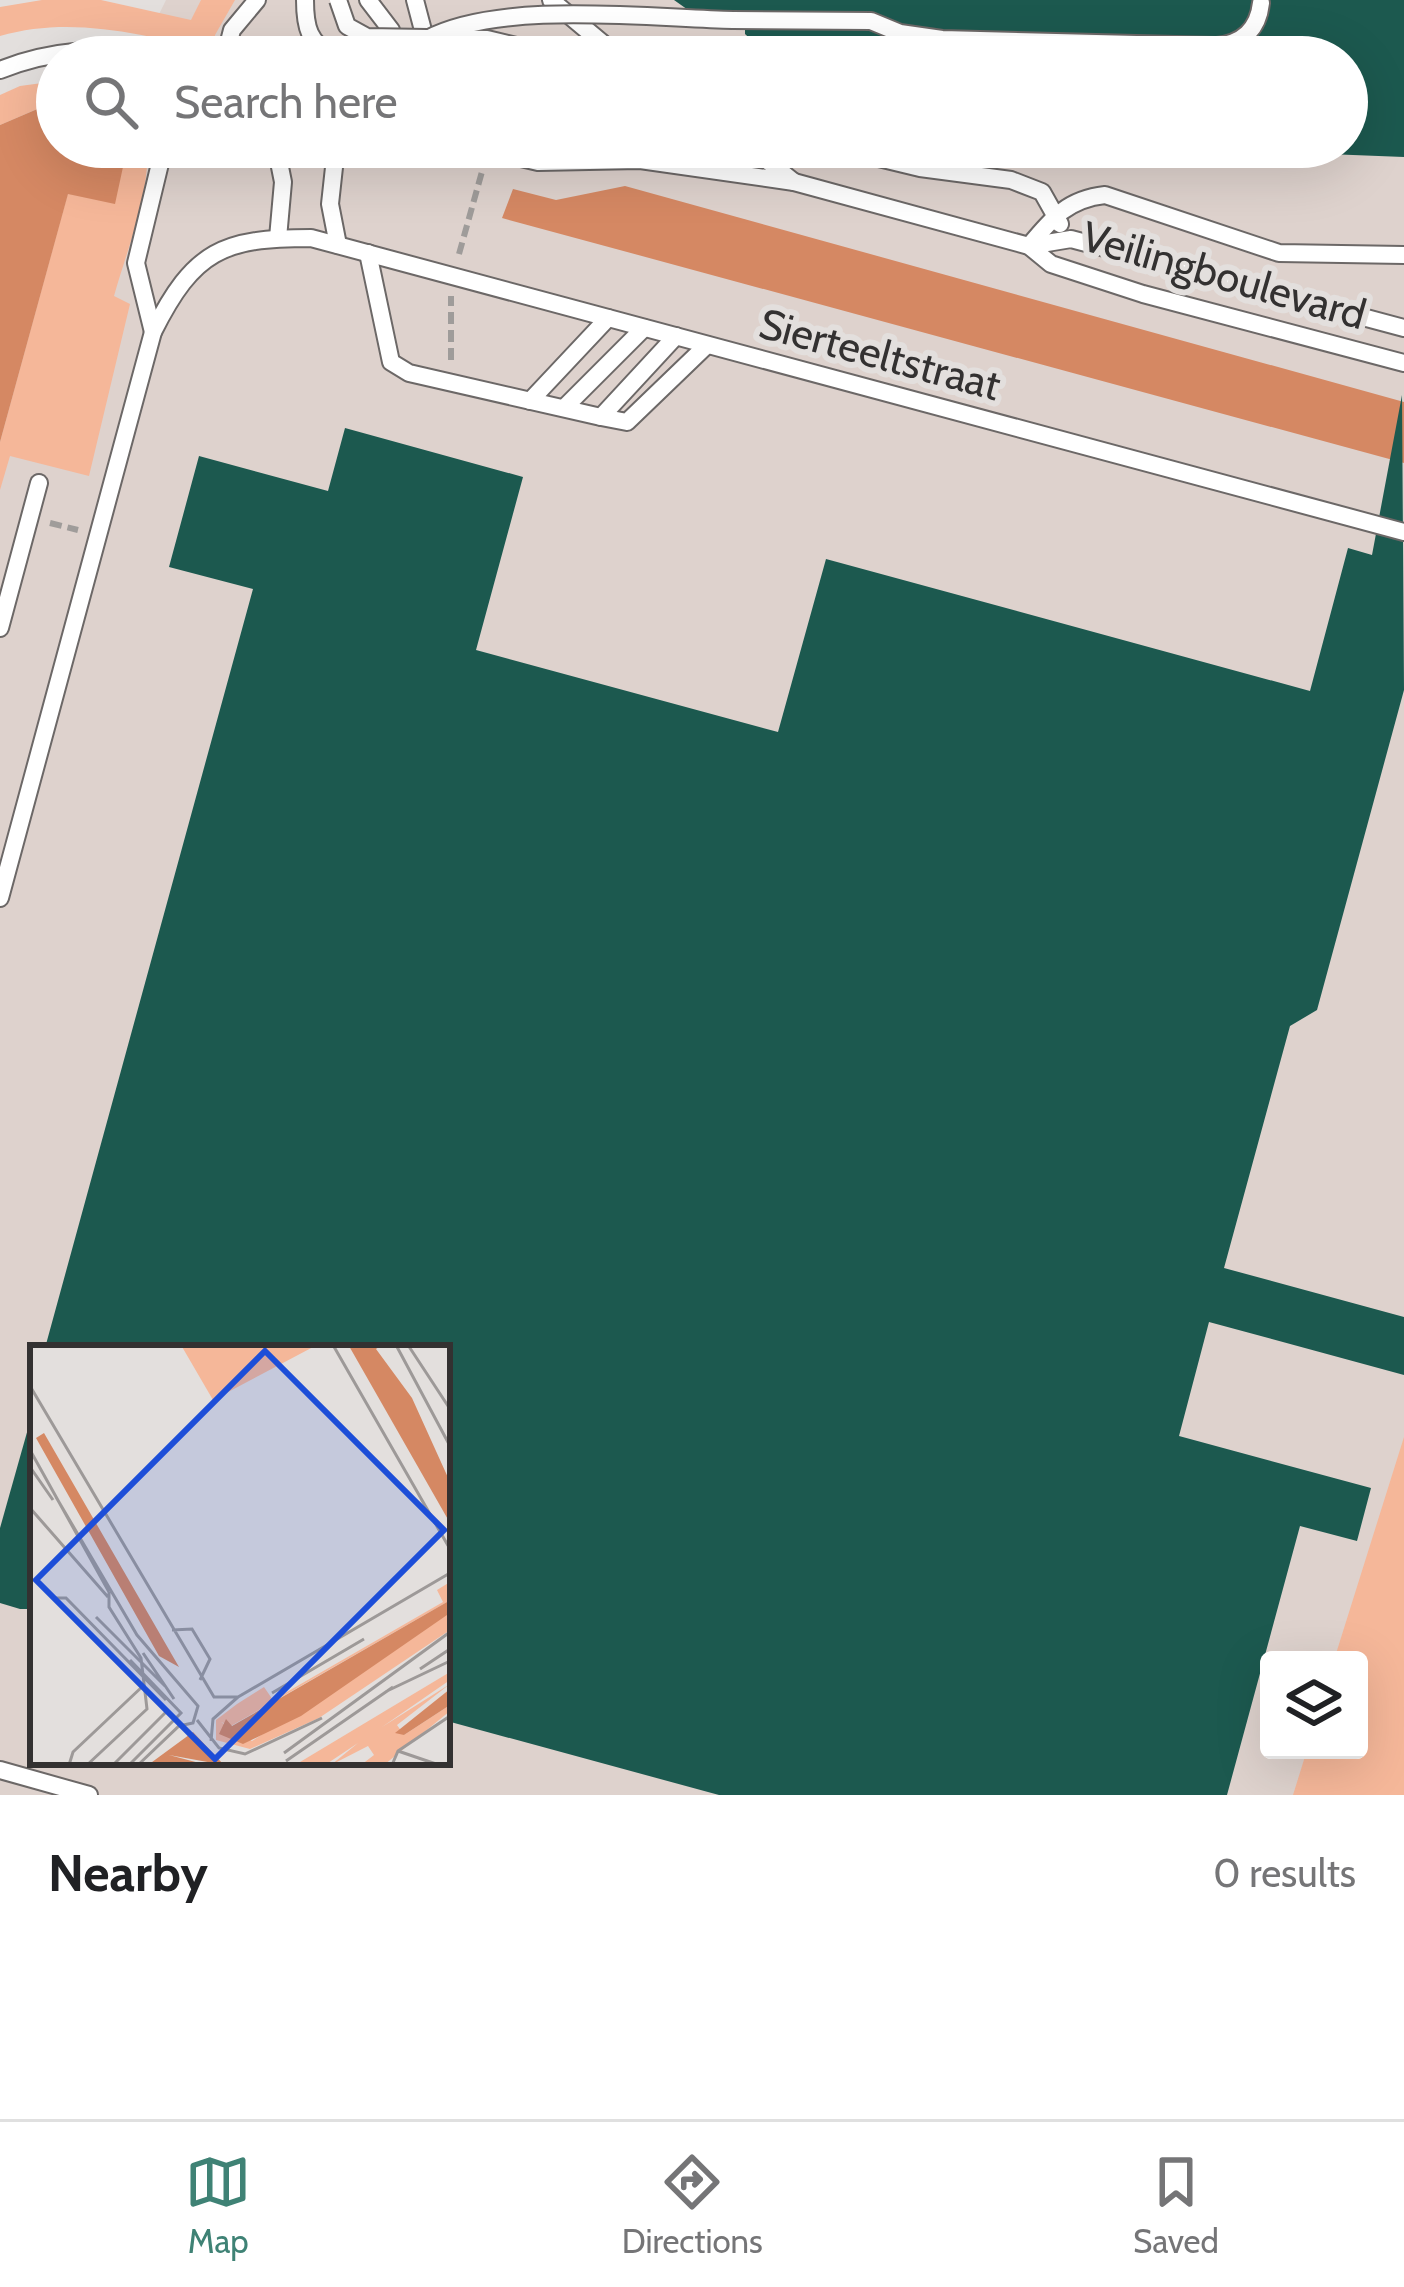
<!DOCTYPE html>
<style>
:root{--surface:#fff;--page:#f2f2f2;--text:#202124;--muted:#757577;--line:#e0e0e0;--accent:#3f8275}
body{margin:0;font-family:Cabin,sans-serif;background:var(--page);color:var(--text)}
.controls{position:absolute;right:36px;bottom:36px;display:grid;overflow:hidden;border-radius:12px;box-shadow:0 12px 48px #0002}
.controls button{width:108px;height:108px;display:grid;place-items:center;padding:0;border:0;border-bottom:3px solid var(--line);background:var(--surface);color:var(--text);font:60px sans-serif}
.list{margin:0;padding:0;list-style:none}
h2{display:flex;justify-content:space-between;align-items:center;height:156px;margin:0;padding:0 48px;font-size:51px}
h2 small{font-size:39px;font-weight:400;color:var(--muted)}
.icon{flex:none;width:66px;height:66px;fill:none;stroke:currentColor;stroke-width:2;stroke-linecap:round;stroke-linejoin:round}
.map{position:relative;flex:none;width:1404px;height:1795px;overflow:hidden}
.search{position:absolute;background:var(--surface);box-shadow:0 12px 48px #0002;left:36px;right:36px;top:36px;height:132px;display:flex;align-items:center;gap:30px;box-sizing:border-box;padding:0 42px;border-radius:66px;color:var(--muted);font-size:45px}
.sheet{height:324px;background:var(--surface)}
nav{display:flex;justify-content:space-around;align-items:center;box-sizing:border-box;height:168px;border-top:3px solid var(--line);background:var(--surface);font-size:33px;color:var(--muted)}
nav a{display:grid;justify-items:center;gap:6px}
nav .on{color:var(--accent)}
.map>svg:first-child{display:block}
</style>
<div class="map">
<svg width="1404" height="1795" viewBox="0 0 1404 1795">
<rect width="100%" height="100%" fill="#e3dfdd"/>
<path fill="#ded2cd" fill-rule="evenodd" d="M166 0H1404V1795H0V284L83 147H1347V57H138ZM33 1348H447V1762H33ZM1269 1660H1359V1750H1269Z"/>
<g fill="#f5b799">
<path d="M101 0 191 20 201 0H235L215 35 214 50C142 35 72 15 0 36V7L42 0Z"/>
<polygon points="57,81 57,108 42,107 0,125 0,95 20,86"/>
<path d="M115 147H147C150 196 127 249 114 296L130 304 89 476 10 456 0 490V442L68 193 123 167Z"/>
<polygon points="1404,1437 1404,1795 1293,1795 1307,1750 1359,1750 1359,1660 1334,1660"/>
</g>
<g fill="#d58863">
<polygon points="42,107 57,108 57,147 115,147 123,167 115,204 68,194 0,442 0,125"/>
<polygon points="625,186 1404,402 1404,463 502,218 513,189 556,200"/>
</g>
<g fill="#1c594f">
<polygon points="674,0 1404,0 1404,157 1154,147 1347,147 1347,57 770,57 745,34 745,18 698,17"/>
<polygon points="1402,395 1404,690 1317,1010 1290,1026 1224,1268 1404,1317 1404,1375 1209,1322 1179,1436 1371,1488 1357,1541 1300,1526 1227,1795 719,1795 447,1721 447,1348 45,1348 253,589 169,567 199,456 328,491 345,428 523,477 476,650 778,732 826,559 1310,691 1348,548 1372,555"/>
<polygon points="33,1411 33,1609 20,1609 0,1603 0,1528"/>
</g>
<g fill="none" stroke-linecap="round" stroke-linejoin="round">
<g stroke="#6c6867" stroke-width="20">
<g id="lane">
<path d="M305 0C305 28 309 42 333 57"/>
<polyline points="368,0 391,30 398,57"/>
<polyline points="415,0 430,57"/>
<polyline points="551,0 619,57"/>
<path d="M733 20 871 21 900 33 942 39 1217 46C1242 43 1258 30 1261 3"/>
<polyline points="225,57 232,30 257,0"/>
<polyline points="904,57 905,34"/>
<path d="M0 70C47 51 109 44 158 57"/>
<polyline points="276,147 283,182 278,238"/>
<polyline points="283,147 315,153 340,147"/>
<polyline points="475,147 538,162 640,160 794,182 1029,246 1051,264 1143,294 1404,363"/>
<polyline points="735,147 759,154 794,182"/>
<polyline points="833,147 920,168 1011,180 1042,192 1060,224"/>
<polyline points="336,149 330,204 338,245"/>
<path d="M1029 246C1052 218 1068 199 1105 195L1279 253 1404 255"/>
<polyline points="1029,246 1071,239 1404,328"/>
<polyline points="368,253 391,362 409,373 601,417 676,336"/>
<polyline points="153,332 136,263 164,147"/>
<polyline points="530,401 608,318"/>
<polyline points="564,408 644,328"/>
<polyline points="601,417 627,422 707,345"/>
<polyline points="0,628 39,483"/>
<path d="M0 898 153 332C194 250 223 238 311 238L1404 532"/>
<polyline points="0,1770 89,1795"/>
</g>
</g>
<g stroke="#9f9c9a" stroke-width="6" stroke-dasharray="12 6" stroke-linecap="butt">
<polyline points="459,254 483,168"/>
<polyline points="451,360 451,296"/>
<polyline points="50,523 78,530"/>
</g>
<use href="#lane" stroke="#fff" stroke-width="16"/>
<g stroke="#6c6867" stroke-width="20" stroke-linecap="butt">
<g id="lane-bridge">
<polyline points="338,0 347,26 367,37 487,39 558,56 723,57"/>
<path d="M427 39C501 0 647 18 733 20"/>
</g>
</g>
<use href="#lane-bridge" stroke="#fff" stroke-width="16"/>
</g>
<g text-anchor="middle" stroke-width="12" stroke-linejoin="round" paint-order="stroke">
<g font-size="42" fill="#333131" stroke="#e3dfdd">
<text transform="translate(1224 275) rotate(16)" y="15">Veilingboulevard</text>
<text transform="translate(880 354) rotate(15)" y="15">Sierteeltstraat</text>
</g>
</g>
<g transform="translate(30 1345)">
<rect width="420" height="420" fill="#e3dfdd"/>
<path d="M151 0H284L285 1 183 55ZM420 237 417 257 201 381 191 377 222 396 420 267V285L289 373 220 404 186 395V375L207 359 234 342 243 355 413 257 407 245ZM420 327V335L352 382 420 339 367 380 374 390 420 360V366L354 420H331L344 410 338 401 301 420 328 398 295 420H265Z" fill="#f5b799"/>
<path d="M351 0 346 4 382 53 420 137V178L319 1ZM14 88 149 322 129 311 6 93ZM420 246 417 270 271 371 213 399 189 389 196 374 202 381 417 257ZM420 344V360L374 390 365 388ZM163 387 194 420 139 410 177 420H118Z" fill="#d58863"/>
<path fill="none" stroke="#9d9998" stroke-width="3" d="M303 0 420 204M366 0 420 101M378 0 420 64M0 41 184 352H208L420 228M0 105 79 247M0 122 23 155M26 152 107 290 168 361 163 378 149 381 108 420M0 163 78 252M24 253H36L136 355M66 272 135 341M142 285 162 284 180 314 170 335M113 308 144 354M390 324 420 304M357 346 420 316M242 348 334 294M167 375 189 403 215 409 292 373M181 396 183 374 208 352M368 406 409 420M254 408 420 287M256 416 363 342M39 420 43 407 114 340M57 420 117 364 111 313 79 262V247M83 420 138 365M99 420 151 368 100 315M362 420 368 406 420 371"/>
<path fill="#1d4ed8" fill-opacity="0.15" stroke="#1d4ed8" stroke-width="6" d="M235 6 414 185 185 414 6 235Z"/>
<rect width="420" height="420" fill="none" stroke="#333131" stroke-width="6"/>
</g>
</svg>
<div class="controls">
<button><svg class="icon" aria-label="layers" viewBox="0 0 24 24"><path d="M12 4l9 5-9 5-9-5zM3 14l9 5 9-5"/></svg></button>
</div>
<div class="search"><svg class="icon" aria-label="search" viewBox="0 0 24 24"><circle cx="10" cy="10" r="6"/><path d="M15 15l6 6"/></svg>Search here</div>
</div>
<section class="sheet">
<h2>Nearby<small>0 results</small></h2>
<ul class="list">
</ul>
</section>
<nav>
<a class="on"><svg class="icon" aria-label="map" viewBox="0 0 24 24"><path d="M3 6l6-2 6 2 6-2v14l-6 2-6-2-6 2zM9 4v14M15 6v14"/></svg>Map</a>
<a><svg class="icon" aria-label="directions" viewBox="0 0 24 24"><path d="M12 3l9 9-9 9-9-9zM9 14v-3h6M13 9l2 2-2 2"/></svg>Directions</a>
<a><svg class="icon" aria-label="saved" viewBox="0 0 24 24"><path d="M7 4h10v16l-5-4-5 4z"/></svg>Saved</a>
</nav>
